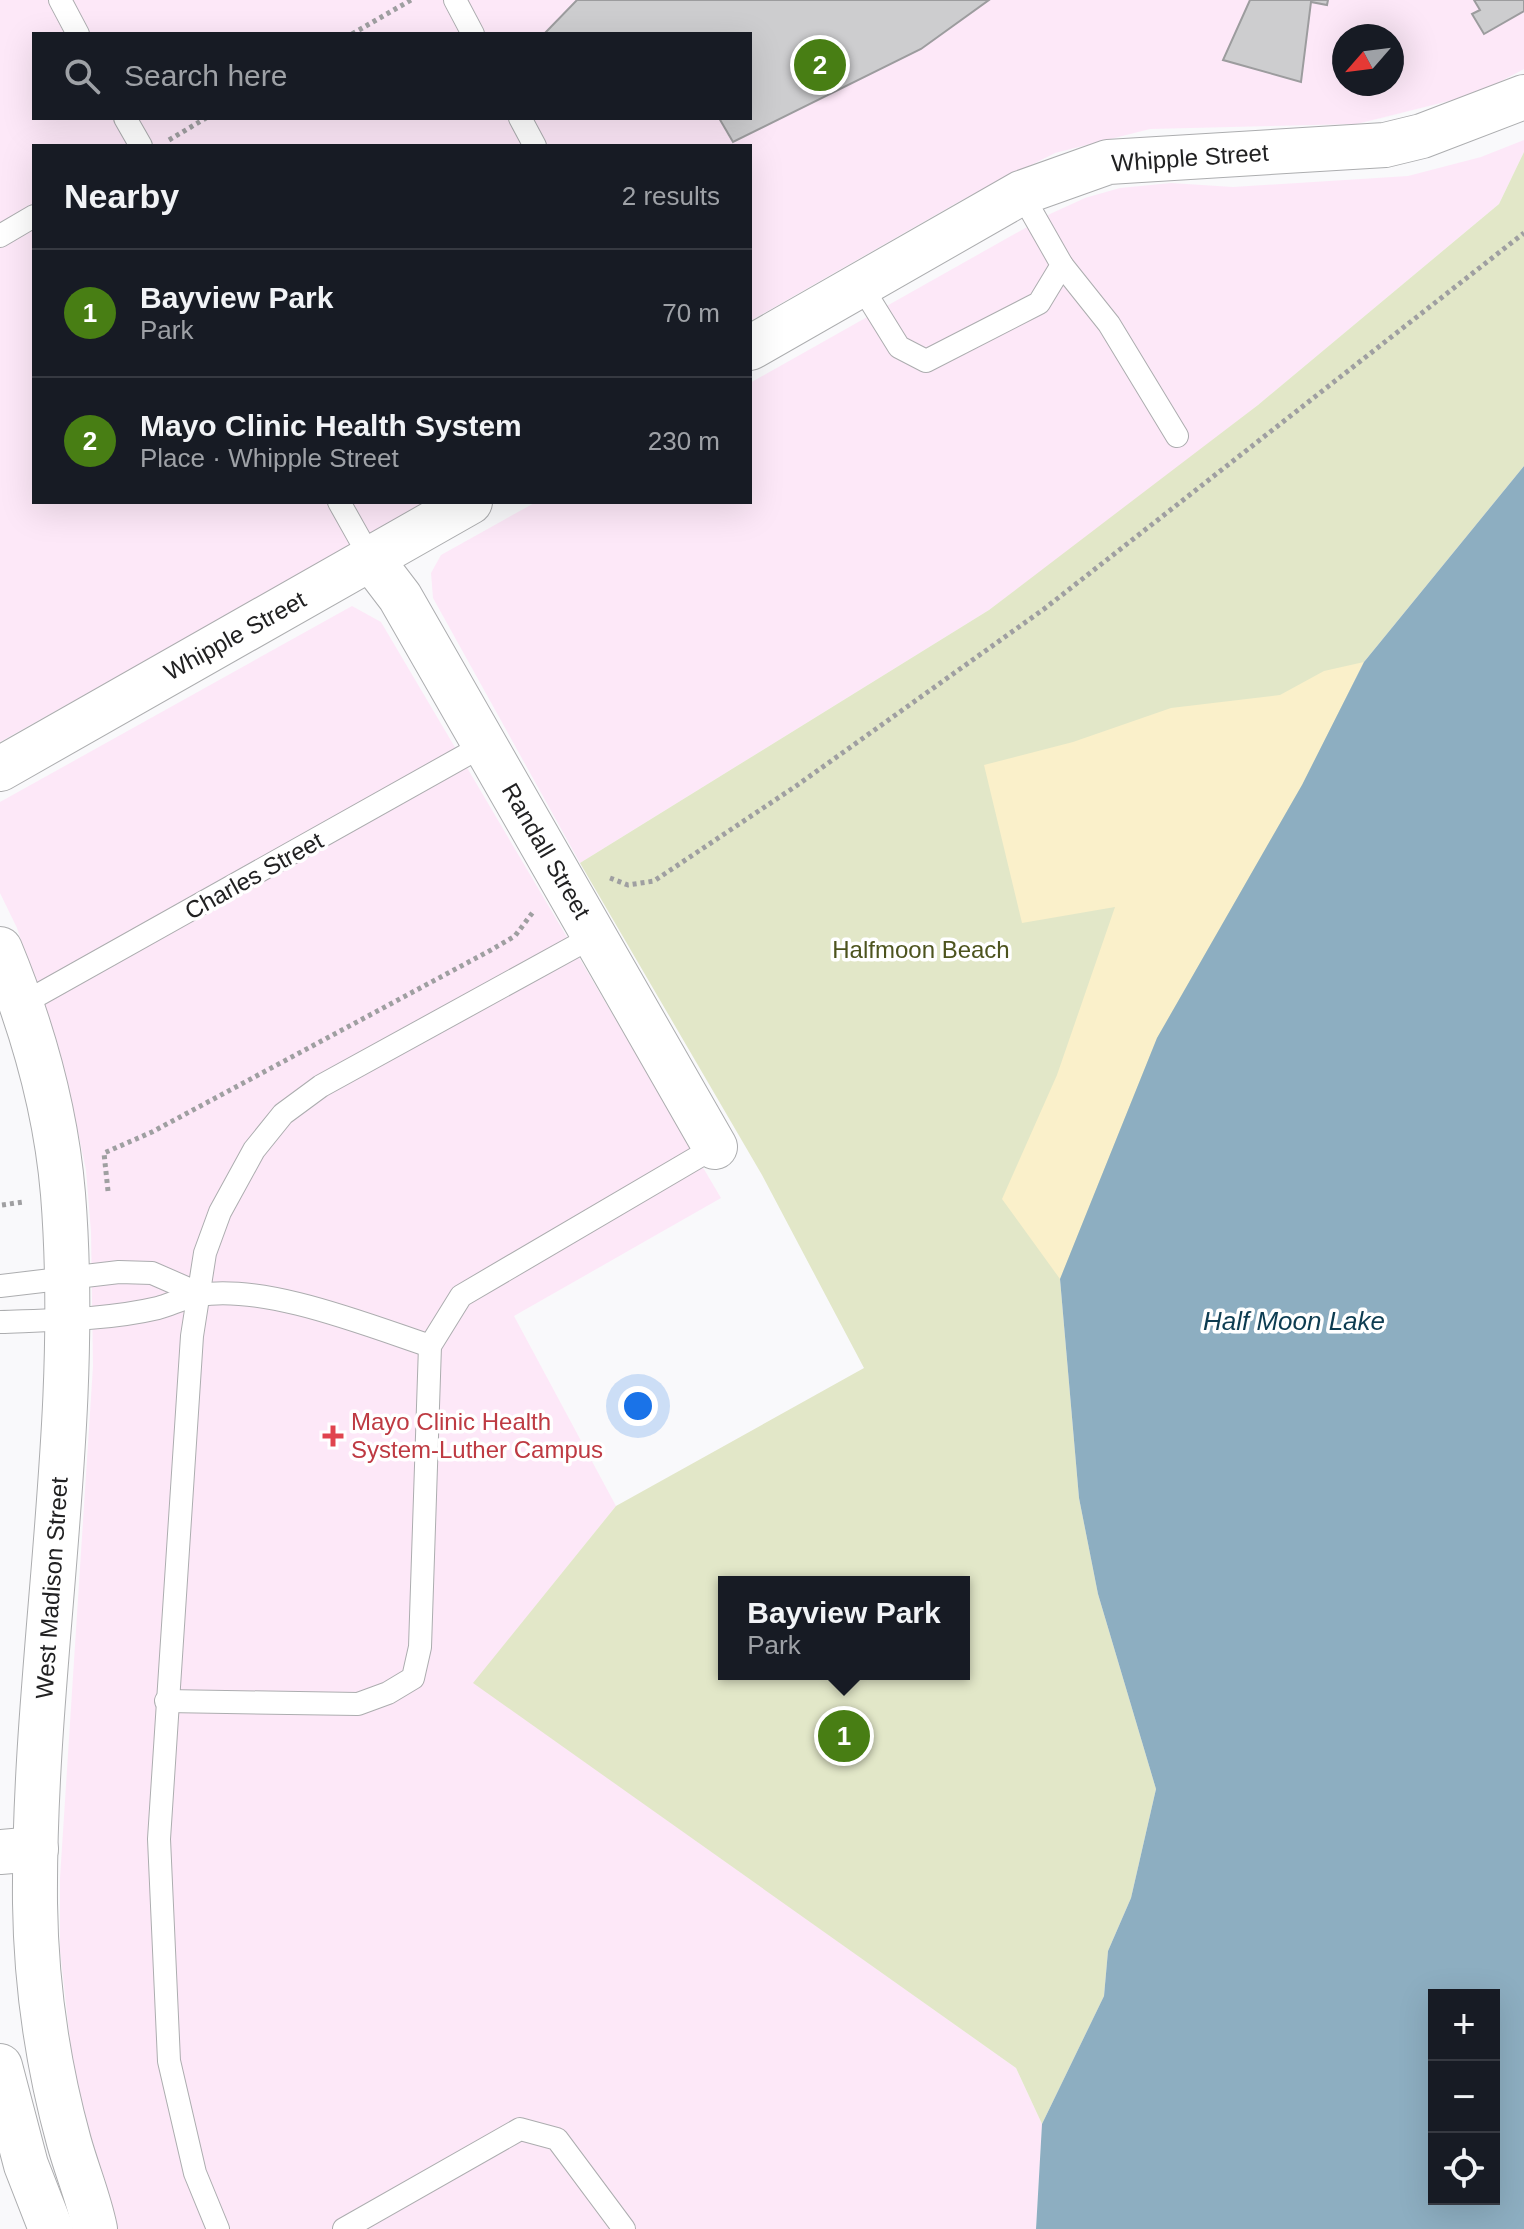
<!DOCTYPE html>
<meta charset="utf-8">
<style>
:root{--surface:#171b24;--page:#242831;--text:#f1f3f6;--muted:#9ea1a6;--line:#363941;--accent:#487e14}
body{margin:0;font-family:Arial,sans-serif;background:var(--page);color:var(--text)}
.controls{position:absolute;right:24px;bottom:24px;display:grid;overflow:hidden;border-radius:0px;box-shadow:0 8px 32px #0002}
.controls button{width:72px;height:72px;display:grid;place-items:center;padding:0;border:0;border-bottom:2px solid var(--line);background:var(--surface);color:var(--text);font:40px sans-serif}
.compass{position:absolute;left:1332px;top:24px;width:72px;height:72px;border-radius:50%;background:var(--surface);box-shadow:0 8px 32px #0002;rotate:242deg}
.you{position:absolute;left:638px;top:1406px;width:28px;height:28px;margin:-20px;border:6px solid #fff;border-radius:50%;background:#1a73e8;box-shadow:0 0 0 12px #1a73e833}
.badge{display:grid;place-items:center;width:52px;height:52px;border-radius:50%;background:var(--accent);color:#fff;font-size:26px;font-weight:700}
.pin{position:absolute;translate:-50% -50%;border:4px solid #fff;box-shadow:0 2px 8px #0006}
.popup{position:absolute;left:718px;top:1576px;width:252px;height:104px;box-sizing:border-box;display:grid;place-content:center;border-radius:0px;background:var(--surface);filter:drop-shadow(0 2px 6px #0005);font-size:26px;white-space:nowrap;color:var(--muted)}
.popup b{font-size:30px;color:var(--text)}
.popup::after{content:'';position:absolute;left:50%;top:100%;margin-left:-16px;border:16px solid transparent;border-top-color:var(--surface)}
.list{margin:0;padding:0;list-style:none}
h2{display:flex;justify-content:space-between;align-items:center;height:104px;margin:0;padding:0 32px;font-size:34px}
h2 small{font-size:26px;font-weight:400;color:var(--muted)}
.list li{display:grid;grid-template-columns:52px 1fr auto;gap:24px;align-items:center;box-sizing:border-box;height:128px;padding:0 32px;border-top:2px solid var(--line)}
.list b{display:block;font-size:30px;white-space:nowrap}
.list p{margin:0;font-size:26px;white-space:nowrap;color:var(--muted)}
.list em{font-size:26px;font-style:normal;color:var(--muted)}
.icon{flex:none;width:44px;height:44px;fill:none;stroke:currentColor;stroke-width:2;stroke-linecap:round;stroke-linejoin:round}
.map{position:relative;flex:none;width:1524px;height:2229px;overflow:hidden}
.search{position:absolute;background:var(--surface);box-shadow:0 8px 32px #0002;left:32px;top:32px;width:720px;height:88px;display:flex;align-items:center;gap:20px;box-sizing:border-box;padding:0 28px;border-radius:0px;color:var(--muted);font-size:30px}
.panel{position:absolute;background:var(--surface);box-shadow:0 8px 32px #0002;left:32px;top:144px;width:720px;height:360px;border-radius:0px}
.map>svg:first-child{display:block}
</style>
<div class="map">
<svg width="1524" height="2229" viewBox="0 0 1524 2229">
<rect width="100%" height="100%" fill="#f9f9fb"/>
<g fill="#fde8f8" fill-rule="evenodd">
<path d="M0 0H1524V69L1477 94 1357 124 1150 129 1055 153 960 201 750 321V146H34V502H429L0 742ZM34 34H750V118H34ZM1344 36H1392V84H1344Z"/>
<polygon points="1524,140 1524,152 1499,204 1258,405 1121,511 989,610 580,863 433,598 431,573 441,555 536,502 750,502 750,383 1050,214 1085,198 1120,188 1171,183 1233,187 1408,176 1481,157"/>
<polygon points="352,606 381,622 721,1198 514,1316 616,1506 474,1683 1016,2068 1042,2124 1036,2229 113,2229 78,2113 60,1950 60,1878 93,1366 91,1232 86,1170 66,1076 17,928 0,893 0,802"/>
</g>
<path fill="#e2e7c8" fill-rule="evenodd" d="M1524 152V466L1364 662 1060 1279 1079 1498 1098 1594 1156 1789 1131 1898 1108 1951 1104 1996 1042 2124 1016 2068 473 1683 616 1506 864 1368 762 1175 580 863 989 610 1258 405 1499 204ZM724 1582H964V1674H724Z"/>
<polygon fill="#faf0ca" points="1364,662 1302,785 1157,1038 1060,1279 1002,1199 1057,1075 1115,907 1022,923 984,765 1073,742 1171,708 1280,695 1324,671"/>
<path fill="#8daec1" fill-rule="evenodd" d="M1524 466V2229H1036L1042 2124 1104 1996 1108 1951 1131 1898 1156 1789 1098 1594 1079 1498 1060 1279 1157 1038 1302 785 1364 662ZM1434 1995H1494V2199H1434Z"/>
<g fill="#cdcdcf" stroke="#9c9c9e" stroke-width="2">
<polygon points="577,0 989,0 921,49 733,142 719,118 750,118 750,34 544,34"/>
<polygon points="1250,0 1328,0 1327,5 1311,2 1301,82 1223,60"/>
<polygon points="1474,0 1524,0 1524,11 1484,34 1472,14 1480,10"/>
</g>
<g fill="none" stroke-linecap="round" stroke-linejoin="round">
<g stroke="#acadaf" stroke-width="24">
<g id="service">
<polyline points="60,0 78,34"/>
<polyline points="455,0 473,34"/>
<polyline points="125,118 141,146"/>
<polyline points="520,118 535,146"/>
<polyline points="0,236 34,216"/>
<polyline points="1062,265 1109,324 1177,436"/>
<polyline points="860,284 899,347 926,361 1039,303 1062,265 1021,193"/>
<polyline points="339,502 371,559"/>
<polyline points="22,1004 484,745"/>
<polyline points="0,1286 119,1272 152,1273 200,1294"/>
<path d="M0 1322C52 1320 107 1320 158 1308 172 1304 185 1297 199 1295 265 1284 367 1325 430 1346"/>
<polyline points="166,1701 358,1704 388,1693 413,1678 420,1647 430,1346 461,1296 715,1147"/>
<polyline points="218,2229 195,2173 169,2061 159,1839 192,1336 205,1253 220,1212 254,1150 283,1114 321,1086 594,936"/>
<polyline points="344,2229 520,2129 557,2139 624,2229"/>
</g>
</g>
<g stroke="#acadaf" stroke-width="46">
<g id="minor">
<polyline points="750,348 1021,193 1108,162 1385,145 1422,136 1524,97"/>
<polyline points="371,559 400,597 715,1147"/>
<polyline points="0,769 470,502"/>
<polyline points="0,1852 36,1849"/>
</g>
</g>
<g stroke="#acadaf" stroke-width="46">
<g id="secondary">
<path d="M0 949C32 1026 56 1111 63 1194 82 1430 33 1667 35 1903 36 1982 48 2066 69 2142 77 2171 89 2199 95 2229"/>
<polyline points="0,2066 26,2165 51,2229"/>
</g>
</g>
<g stroke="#9f9fa1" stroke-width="5" stroke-dasharray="4 4" stroke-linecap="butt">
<polyline points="352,34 411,0"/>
<polyline points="169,140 206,118"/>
<polyline points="610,878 628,885 654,881 796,786 1044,609 1524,233"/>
<polyline points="108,1191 104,1153 152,1132 491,950 515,936 533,912"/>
<polyline points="2,1205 23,1202"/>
</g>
<use href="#service" stroke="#fff" stroke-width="22"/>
<use href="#minor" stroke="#fff" stroke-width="44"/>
<use href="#secondary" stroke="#fff" stroke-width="44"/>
</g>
<path fill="#e0444e" stroke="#fff" stroke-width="3" d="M329 1424h8v8h8v8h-8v8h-8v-8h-8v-8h8z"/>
<g text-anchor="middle" stroke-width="7" stroke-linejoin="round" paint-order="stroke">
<g font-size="24" fill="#212122" stroke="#fff">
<text transform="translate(1190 158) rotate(-4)" y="8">Whipple Street</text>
<text transform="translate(235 636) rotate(-29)" y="8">Whipple Street</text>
<text transform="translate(546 851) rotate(60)" y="8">Randall Street</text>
<text transform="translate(254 876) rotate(-29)" y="8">Charles Street</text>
<text transform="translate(52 1588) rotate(-86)" y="8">West Madison Street</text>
</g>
<g font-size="24" fill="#4d541e" stroke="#fff">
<text x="921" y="958">Halfmoon Beach</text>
</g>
<g font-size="24" fill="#be3a42" stroke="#fff" text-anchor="start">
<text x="351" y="1430">Mayo Clinic Health<tspan x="351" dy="28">System-Luther Campus</tspan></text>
</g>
<g font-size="26" font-style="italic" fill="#0d3c51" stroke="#fff">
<text x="1294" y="1330">Half Moon Lake</text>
</g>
</g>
</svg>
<div class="controls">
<button>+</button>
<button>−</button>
<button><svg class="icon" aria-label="locate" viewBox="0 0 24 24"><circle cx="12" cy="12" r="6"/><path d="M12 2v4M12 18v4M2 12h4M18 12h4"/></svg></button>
</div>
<svg class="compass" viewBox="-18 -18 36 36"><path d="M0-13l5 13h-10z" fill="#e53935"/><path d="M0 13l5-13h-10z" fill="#9ea1a6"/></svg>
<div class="you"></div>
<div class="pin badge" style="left:844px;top:1736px">1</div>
<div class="popup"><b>Bayview Park</b>Park</div>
<div class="pin badge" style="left:820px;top:65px">2</div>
<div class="search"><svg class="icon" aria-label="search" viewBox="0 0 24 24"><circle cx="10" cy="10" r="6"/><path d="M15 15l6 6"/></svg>Search here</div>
<section class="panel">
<h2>Nearby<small>2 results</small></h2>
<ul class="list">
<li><span class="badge">1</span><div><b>Bayview Park</b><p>Park</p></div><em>70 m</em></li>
<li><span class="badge">2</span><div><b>Mayo Clinic Health System</b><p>Place · Whipple Street</p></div><em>230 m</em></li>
</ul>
</section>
</div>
